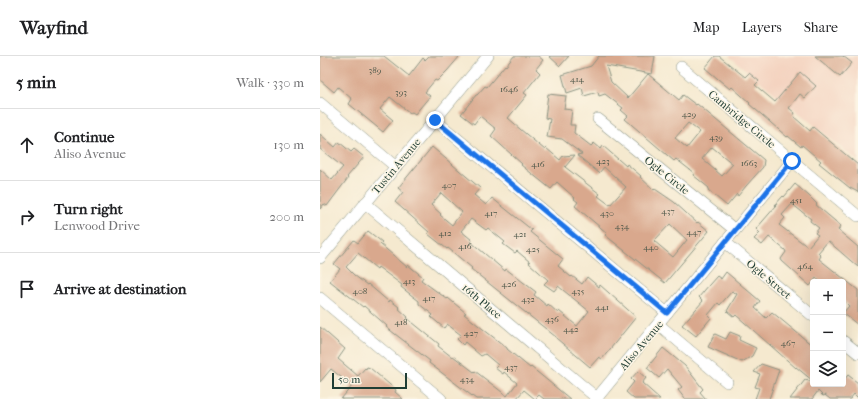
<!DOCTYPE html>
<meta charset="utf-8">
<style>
:root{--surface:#fff;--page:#f6f6f6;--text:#202124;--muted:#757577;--line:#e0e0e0}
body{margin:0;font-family:"IM FELL French Canon",serif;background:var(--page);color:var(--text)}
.controls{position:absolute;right:12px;bottom:12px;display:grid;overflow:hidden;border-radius:4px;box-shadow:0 4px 16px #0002}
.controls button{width:36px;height:36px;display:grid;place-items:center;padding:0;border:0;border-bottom:1px solid var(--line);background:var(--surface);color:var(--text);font:20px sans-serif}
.scale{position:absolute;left:12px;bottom:10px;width:75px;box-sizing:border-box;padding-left:4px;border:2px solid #1f3d34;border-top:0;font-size:11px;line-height:14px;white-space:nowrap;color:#1f3d34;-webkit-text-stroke:3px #fcf5e5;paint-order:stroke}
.stop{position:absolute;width:12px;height:12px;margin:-9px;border:3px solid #1a73e8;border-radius:50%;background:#fff}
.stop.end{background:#1a73e8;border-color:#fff;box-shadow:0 1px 4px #0008}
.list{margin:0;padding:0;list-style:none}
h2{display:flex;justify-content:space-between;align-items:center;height:52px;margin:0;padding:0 16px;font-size:17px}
h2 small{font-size:13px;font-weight:400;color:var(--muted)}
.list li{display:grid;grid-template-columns:26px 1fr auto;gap:12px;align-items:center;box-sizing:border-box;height:72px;padding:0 16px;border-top:1px solid var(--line)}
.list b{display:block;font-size:15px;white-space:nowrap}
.list p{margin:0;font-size:13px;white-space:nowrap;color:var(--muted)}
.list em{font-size:13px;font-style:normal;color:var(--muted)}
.icon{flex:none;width:22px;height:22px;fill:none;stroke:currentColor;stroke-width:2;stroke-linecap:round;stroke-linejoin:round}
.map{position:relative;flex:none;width:538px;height:343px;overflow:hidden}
header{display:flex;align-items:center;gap:24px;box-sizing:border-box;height:56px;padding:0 20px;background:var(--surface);border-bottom:1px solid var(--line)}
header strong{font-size:19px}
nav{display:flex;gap:22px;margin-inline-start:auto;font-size:14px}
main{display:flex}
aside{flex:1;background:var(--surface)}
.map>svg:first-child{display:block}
</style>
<header>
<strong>Wayfind</strong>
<nav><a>Map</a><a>Layers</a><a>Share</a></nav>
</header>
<main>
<aside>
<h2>5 min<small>Walk · 330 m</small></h2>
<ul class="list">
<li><svg class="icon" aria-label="ahead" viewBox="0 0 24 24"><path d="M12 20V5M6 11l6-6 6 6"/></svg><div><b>Continue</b><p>Aliso Avenue</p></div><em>130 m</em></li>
<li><svg class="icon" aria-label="right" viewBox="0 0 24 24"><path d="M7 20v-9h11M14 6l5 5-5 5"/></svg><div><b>Turn right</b><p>Lenwood Drive</p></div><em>200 m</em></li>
<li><svg class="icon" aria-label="arrive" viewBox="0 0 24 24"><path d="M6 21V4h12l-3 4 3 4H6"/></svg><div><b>Arrive at destination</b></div></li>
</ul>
</aside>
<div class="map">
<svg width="538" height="343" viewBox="0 0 538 343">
<rect width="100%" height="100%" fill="#fcf5e5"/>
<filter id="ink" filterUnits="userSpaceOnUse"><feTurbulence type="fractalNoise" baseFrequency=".025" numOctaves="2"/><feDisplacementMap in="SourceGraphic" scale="8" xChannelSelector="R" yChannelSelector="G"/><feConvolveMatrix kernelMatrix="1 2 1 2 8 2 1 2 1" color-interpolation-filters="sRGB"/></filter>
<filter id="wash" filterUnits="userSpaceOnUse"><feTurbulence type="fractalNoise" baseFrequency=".012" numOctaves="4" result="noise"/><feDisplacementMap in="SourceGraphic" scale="16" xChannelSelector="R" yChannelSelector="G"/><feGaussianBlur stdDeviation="0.9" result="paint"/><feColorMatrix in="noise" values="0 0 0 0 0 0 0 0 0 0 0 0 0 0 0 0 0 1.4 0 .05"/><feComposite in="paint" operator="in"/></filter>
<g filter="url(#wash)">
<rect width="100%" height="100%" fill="#f5e9cf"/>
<polygon fill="#f4d3c0" points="409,0 538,0 538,105"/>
<g id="blocks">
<g fill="#d9a88d" fill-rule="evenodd">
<polygon points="0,0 64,0 89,20 103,2 105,4 109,0 140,0 127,15 117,25 115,24 105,36 110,40 95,58 92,56 90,57 70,41 60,53 73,64 63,76 29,48 32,43 18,31 14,36 0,24"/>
<path d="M194 0H218L223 4 216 13 220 17 204 37 207 39 188 62 195 68H194L225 94 226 92 240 104 243 100 255 99 245 111 280 138 278 140 290 149 306 131 284 111 279 117 257 99 262 98 242 83 227 81 230 63 225 62 228 38 246 40 244 53 252 54 250 69H255L254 77 271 90 274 87 281 93 283 90 306 110 307 108 321 120 320 121 334 134 335 133 354 146 377 167 378 166 389 175 345 227 285 179 287 177 255 150 258 146 254 143 255 142 237 126 231 133 201 109 202 108 171 80 176 73 160 60 154 68 141 58 156 39H157L165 30 167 31 185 9 186 10ZM350 168 367 184 353 201 334 185Z"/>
<polygon points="229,0 249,0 240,10"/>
<path d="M279 0H335L332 18 286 10 291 26 308 42 328 18 359 44 363 39 376 49 377 48 444 104 443 111 426 130 418 140 417 138 407 150 388 134 389 132 373 119 374 117 356 103 354 105 305 63 308 60 301 54 303 52 285 38 279 40 278 36 264 40 262 32 247 37 242 19 271 10ZM368 67 380 76 367 92 355 82ZM392 91 413 108 402 120 382 103Z"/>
<polygon points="395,0 399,0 425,21 429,17 439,25 435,29 455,46 480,16 496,30 485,42 480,38 469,52 475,57 473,60 490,75 493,71 538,109 538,136 530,132 499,107 501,105 482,89 481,91 468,80 467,81 442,59 429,48 430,47 412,31 410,33 385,12"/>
<polygon points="495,0 523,0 532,7 520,21"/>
<polygon points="0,78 15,91 19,86 31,96 34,93 44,101 27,121 28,122 7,150 4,148 0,153 0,113 12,124 23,111 0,93"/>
<path d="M112 91 160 132 154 139 166 149 172 142 212 174 210 176 243 203 238 210 251 221 252 220 262 228 267 221 279 231 280 229 316 261 282 303 279 301 270 311 236 282V281L151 213 152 212 128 192 127 193 108 178 109 176 75 146 83 136 78 132ZM121 137 142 156 132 169 120 159 121 158 111 149ZM151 163 166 174 168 172 185 186 183 188 195 197 197 195 210 206 209 207 228 224 224 228 234 235 238 230 269 255 257 270 239 255 238 257 228 248 227 250 214 239 216 236 186 213 185 215 151 186 152 184 141 175Z"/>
<path d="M475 128 489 140 497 148 496 149 521 170 518 174 538 191V211L508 185 498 197 501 200 499 203 538 234V269L523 257 529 250 523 244V226H501L496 222 490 230 462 205 461 203 466 196 465 194 449 181 442 189 434 183 440 177 436 173 456 150 455 149 463 140 464 141ZM472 148 491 163 490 165 499 172 495 177 498 179 488 191 459 169 465 162 462 159Z"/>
<path d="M48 175 62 186 60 188 87 211 88 209 103 221 101 224 127 243 128 242 146 257 144 258 187 292V293L210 312 211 311 250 343H224L219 339 215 343 204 334 196 343H156L109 307 110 305 66 271 67 270 44 250 43 251 10 225 20 213 14 208 34 184 38 187ZM38 197 57 213 58 211 82 229 81 231 99 245V248L113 259 111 261 124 272 127 268 141 279 137 283 143 289 145 286 161 300 165 298 178 309 175 312 183 318 184 316 197 327 187 340 155 315 154 316 133 300 132 301 118 290 119 288 87 262 88 261 78 252 79 251 70 244 69 246 48 228 47 229 34 219 26 211Z"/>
<polygon points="406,216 440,245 435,252 446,262 452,256 493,290 493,325 476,311 476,312 416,259 414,261 407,255 417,238 412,235 400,249 398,247 388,259 391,262 376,280 362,269 383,245 379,241 389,229 397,220 401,223"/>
<polygon points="0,271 25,293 18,303 38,320 45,312 46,313 47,311 50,312 76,334 75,336 83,343 21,343 32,330 11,313 0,326"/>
<polygon points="410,276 420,280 419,284 436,292 432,300 422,306 388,291 395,278 406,283"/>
<polygon points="343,292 365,310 383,333 380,336 386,343 365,343 358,334 362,331 347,313 339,322 327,312"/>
<polygon points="441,308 459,314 449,343 435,343 439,332 435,331 440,318 434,316"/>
<polygon points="318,315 326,322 322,327 340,343 314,343 306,336 314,326 311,323"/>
<polygon points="528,319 538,327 538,342 534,338 530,343 510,343 505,339 503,340 498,335 492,343 470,343 485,324 493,326 493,328 523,328 523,325"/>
</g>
</g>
</g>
<g filter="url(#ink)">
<use href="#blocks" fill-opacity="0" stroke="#8a9382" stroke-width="1"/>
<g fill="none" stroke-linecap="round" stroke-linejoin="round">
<g stroke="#8a9382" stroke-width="12">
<g id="minor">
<polyline points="361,11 538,160"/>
<polyline points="0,47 76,111"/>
<polyline points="278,63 415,174"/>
<polyline points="115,64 347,257"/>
<polyline points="45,147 278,343"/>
<polyline points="405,186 493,260"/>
<polyline points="0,202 168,0"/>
<polyline points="0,242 121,343"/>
<polyline points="338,268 407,326"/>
<polyline points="523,285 538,297"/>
<polyline points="276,343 472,105"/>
</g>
</g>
<use href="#minor" stroke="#fff" stroke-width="11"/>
</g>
</g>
<g fill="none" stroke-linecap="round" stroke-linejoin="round" filter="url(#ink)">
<polyline stroke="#1a73e8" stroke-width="5" points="115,64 347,257 472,105"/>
</g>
<g text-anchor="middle" stroke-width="3" stroke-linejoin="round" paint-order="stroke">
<g font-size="9" fill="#4e584a">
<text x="55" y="17">389</text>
<text x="257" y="26">414</text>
<text x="189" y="36">1646</text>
<text x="81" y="39">393</text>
<text x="369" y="61">429</text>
<text x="396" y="84">439</text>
<text x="283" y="108">423</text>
<text x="429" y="110">1663</text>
<text x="218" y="111">416</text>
<text x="129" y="132">407</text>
<text x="476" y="147">451</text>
<text x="348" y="158">437</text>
<text x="171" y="160">417</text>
<text x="287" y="160">430</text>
<text x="302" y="173">434</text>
<text x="374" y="179">447</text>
<text x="125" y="180">412</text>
<text x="200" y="181">421</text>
<text x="145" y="193">416</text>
<text x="331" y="194">440</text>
<text x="213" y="196">425</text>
<text x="485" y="213">464</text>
<text x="89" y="228">413</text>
<text x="189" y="231">426</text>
<text x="40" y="238">408</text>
<text x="258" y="238">435</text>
<text x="109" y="245">417</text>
<text x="208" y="246">432</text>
<text x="282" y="254">441</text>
<text x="232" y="266">436</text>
<text x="81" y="269">418</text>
<text x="251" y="276">442</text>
<text x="151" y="280">427</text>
<text x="468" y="290">467</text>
<text x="191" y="314">437</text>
<text x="147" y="326">434</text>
</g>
<g font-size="11" fill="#1f3d34" stroke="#fcf5e5">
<text transform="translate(422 63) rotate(40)" y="4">Cambridge Circle</text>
<text transform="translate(76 110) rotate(-50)" y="4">Tustin Avenue</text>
<text transform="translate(347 119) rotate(39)" y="4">Ogle Circle</text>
<text transform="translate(449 223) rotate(40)" y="4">Ogle Street</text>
<text transform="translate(162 245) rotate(40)" y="4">16th Place</text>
<text transform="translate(321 289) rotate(-50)" y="4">Aliso Avenue</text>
</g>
</g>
</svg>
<div class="controls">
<button>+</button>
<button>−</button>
<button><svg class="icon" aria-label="layers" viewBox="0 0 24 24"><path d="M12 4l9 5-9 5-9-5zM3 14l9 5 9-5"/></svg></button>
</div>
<div class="scale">50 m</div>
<div class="stop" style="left:472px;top:105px"></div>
<div class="stop end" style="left:115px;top:64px"></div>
</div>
</main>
